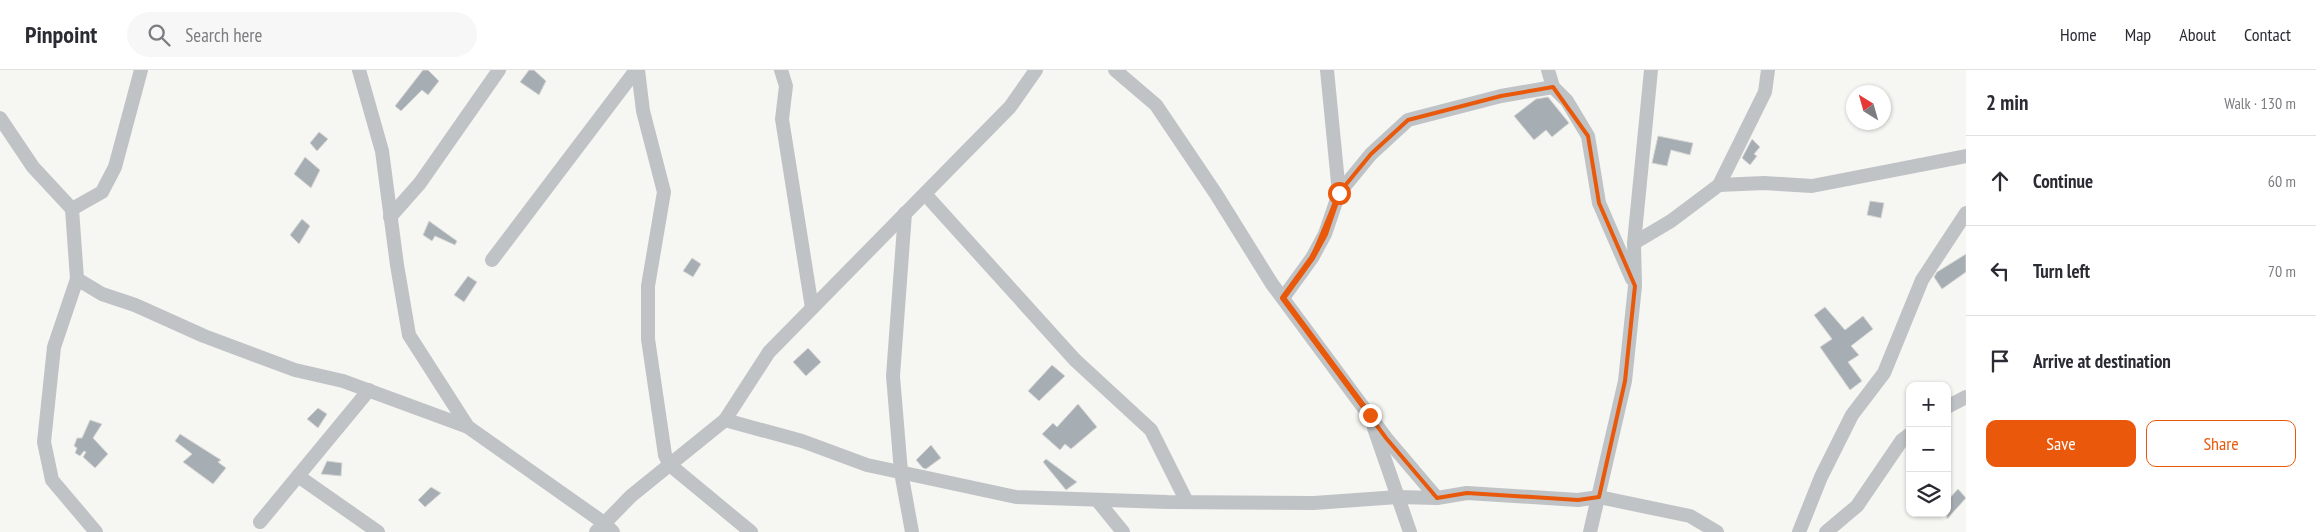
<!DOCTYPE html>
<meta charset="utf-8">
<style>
:root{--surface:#fff;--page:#f7f7f7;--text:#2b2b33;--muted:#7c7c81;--line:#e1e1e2;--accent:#ea580c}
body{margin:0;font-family:"PT Sans Narrow",sans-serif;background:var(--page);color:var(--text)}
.controls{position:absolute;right:15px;bottom:15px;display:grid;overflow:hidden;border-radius:10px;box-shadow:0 1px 4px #0004}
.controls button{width:45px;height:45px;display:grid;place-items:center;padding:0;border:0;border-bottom:1px solid var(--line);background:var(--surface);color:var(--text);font:25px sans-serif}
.compass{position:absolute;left:1846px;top:15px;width:45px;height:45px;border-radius:50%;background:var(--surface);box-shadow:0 1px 4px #0004;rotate:323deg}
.stop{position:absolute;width:15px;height:15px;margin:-11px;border:4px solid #ea580c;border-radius:50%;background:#fff}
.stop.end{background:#ea580c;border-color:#fff;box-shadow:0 1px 5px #0008}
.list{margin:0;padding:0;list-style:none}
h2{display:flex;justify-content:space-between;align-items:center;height:65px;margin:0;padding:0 20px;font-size:21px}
h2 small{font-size:16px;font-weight:400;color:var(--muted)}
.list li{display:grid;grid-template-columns:32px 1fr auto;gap:15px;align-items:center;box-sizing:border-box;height:90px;padding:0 20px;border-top:1px solid var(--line)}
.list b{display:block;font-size:19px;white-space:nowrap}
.list em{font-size:16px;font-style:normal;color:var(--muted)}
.actions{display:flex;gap:10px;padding:15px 20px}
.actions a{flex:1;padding:11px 0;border:1px solid var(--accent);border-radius:10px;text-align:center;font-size:18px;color:var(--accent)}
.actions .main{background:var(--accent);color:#fff}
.icon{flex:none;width:28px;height:28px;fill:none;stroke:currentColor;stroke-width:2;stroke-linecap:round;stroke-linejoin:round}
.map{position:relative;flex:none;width:1966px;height:462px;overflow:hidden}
header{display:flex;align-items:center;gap:30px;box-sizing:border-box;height:70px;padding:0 25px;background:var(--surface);border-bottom:1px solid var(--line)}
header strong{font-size:24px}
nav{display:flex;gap:28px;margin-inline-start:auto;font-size:18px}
.search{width:350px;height:45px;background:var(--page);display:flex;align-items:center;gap:12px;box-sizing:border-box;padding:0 18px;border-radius:28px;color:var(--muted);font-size:19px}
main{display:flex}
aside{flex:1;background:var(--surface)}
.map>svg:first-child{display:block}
</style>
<header>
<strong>Pinpoint</strong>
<div class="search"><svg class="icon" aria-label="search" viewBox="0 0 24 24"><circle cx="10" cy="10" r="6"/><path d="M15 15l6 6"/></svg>Search here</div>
<nav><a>Home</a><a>Map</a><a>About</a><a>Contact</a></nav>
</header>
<main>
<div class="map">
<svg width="1966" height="462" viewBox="0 0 1966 462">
<rect width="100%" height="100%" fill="#f6f6f3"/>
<g fill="#a7aeb3" stroke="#d7d7d5">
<polygon points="423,0 428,0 439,11 428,25 422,20 401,41 395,36"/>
<polygon points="529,0 534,0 546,11 539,25 520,12"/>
<polygon points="1548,27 1569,53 1552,67 1546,60 1534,70 1514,46 1536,29"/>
<polygon points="319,62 328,69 317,81 310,73"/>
<polygon points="1658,66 1693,73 1690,85 1671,80 1667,96 1652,93"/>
<polygon points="1752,69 1760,77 1754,84 1757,86 1750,95 1742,88"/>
<polygon points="305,87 320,100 311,118 294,104"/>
<polygon points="1870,131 1884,133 1881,148 1867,145"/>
<polygon points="302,149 310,156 299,174 290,165"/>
<polygon points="429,151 457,171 455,175 435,166 432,171 423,165"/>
<polygon points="1966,184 1966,202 1942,219 1934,207 1937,202"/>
<polygon points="692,188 701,194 693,207 683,201"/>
<polygon points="468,206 477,212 464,232 454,225"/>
<polygon points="1825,237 1845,260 1863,246 1873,259 1851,276 1859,285 1848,292 1862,311 1850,320 1820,277 1832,269 1814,245"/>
<polygon points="808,278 821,292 806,306 793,292"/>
<polygon points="1052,295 1065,306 1039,331 1028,321"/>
<polygon points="1078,334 1097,357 1071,379 1065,374 1060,380 1042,364 1053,353 1057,357"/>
<polygon points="318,338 327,344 318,358 307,349"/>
<polygon points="90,350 102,354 93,368 108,384 95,398 83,387 86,382 84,381 80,386 75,383 77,378 74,376 77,368 82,368"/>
<polygon points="180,364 221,390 218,392 226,398 213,414 183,392 192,384 175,371"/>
<polygon points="931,375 941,388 926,399 923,398 916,390"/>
<polygon points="1046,389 1077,412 1066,420 1043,392"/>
<polygon points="327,391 342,393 341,406 321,404"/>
<polygon points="431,417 441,423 425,437 418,430"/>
<polygon points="1958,419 1966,428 1947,449 1947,431"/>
</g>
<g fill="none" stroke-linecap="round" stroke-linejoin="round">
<g stroke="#bfc3c6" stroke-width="14">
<polyline points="359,0 382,81 397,195 409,265 468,357 604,453 613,462"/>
<polyline points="638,0 643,41 664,122 648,216 648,269 665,385 670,395 751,462"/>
<polyline points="781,0 786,16 782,49 812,238"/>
<polyline points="1115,0 1156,35 1216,124 1272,214 1386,368 1437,428"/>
<polyline points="1327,0 1339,123"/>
<polyline points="1548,0 1553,17 1567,31 1588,66 1599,133 1632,209"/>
<polyline points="0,48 33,97 72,139 77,209 54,277 44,372 52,410 96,462"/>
<polyline points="1719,115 1764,113 1812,116 1966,86"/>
<polyline points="925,124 1075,290 1151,360 1187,432"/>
<polyline points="72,139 102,122 115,97 141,0"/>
<polyline points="905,143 893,306 901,402 912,462"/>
<polyline points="390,147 420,113 499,0"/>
<polyline points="1634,173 1671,151 1719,115 1765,22 1768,0"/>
<polyline points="492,190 636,0"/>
<polyline points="77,209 102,224 135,235 204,266 295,300 343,311 468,357"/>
<polyline points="1283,228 1312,188 1325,164 1339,123 1371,84 1408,50 1501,26 1553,17"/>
<polyline points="1947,337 1966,327"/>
<polyline points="725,350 802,371 867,395 1016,427 1167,432 1314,433 1398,427 1437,428 1467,423 1578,430 1599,427 1690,446 1717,462"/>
<polyline points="1374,358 1410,462"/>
<polyline points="298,406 378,462"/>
<polyline points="1097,430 1123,462"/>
<polyline points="260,452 369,320"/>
<polyline points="596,462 631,426 725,350 769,282 1010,37 1036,0"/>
<polyline points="1590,462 1625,311 1635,216 1634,173 1651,0"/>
<polyline points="1799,462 1821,407 1852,345 1884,303 1922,210 1966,143"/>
<polyline points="1826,462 1857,436 1902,370 1910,364"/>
</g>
</g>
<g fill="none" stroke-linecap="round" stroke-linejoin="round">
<polyline stroke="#ea580c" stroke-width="6" points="1339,123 1325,164 1312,188 1283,228 1370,345"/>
</g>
<path fill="none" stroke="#e8590c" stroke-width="4" stroke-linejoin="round" d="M1553 17 1588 66 1599 133 1635 216 1625 311 1599 427 1578 430 1467 423 1437 428 1386 368 1283 228 1312 188 1339 123 1371 84 1408 50 1501 26Z"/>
</svg>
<div class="controls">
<button>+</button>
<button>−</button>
<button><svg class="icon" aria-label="layers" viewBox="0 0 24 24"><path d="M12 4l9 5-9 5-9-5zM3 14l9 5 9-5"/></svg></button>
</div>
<svg class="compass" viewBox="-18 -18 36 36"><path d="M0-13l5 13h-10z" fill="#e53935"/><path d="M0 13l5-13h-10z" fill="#7c7c81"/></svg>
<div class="stop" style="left:1339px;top:123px"></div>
<div class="stop end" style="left:1370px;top:345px"></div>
</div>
<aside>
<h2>2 min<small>Walk · 130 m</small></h2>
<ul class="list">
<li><svg class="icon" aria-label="ahead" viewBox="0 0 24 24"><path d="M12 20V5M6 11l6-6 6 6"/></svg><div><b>Continue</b></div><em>60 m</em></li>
<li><svg class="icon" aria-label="left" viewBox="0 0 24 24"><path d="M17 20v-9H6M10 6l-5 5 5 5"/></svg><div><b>Turn left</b></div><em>70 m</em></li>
<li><svg class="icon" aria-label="arrive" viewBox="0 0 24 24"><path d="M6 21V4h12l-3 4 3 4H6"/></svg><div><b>Arrive at destination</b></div></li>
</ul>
<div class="actions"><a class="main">Save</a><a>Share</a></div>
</aside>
</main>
